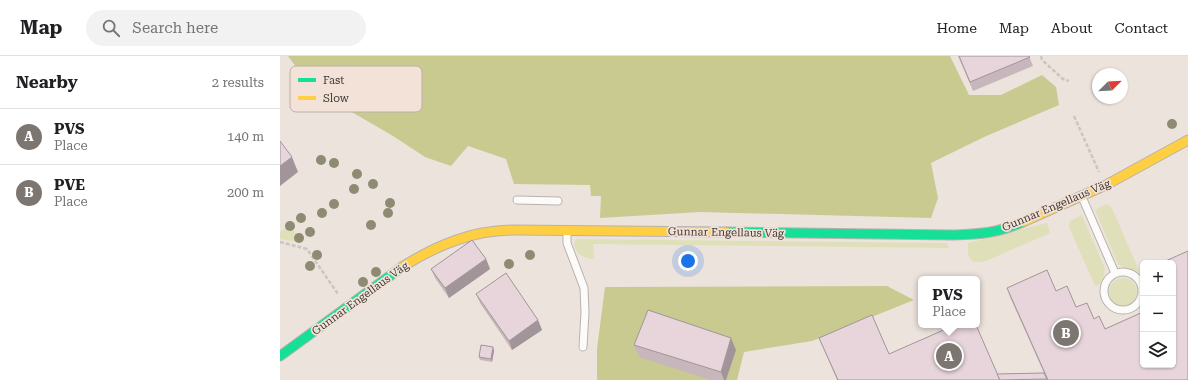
<!DOCTYPE html>
<meta charset="utf-8">
<style>
:root{--surface:#fff;--page:#f2f2f2;--text:#202124;--muted:#757577;--line:#e0e0e0;--accent:#7c7570}
body{margin:0;font-family:"Roboto Serif",serif;background:var(--page);color:var(--text)}
.controls{position:absolute;right:12px;bottom:12px;display:grid;overflow:hidden;border-radius:6px;box-shadow:0 1px 3px #0004}
.controls button{width:36px;height:36px;display:grid;place-items:center;padding:0;border:0;border-bottom:1px solid var(--line);background:var(--surface);color:var(--text);font:20px sans-serif}
.compass{position:absolute;left:812px;top:12px;width:36px;height:36px;border-radius:50%;background:var(--surface);box-shadow:0 1px 3px #0004;rotate:66deg}
.you{position:absolute;left:408px;top:205px;width:14px;height:14px;margin:-10px;border:3px solid #fff;border-radius:50%;background:#1a73e8;box-shadow:0 0 0 6px #1a73e833}
.badge{display:grid;place-items:center;width:26px;height:26px;border-radius:50%;background:var(--accent);color:#fff;font-size:13px;font-weight:700}
.pin{position:absolute;translate:-50% -50%;border:2px solid #fff;box-shadow:0 1px 4px #0006}
.popup{position:absolute;left:638px;top:220px;width:62px;height:52px;box-sizing:border-box;display:grid;place-content:center;border-radius:6px;background:var(--surface);filter:drop-shadow(0 1px 3px #0005);font-size:13px;white-space:nowrap;color:var(--muted)}
.popup b{font-size:15px;color:var(--text)}
.popup::after{content:'';position:absolute;left:50%;top:100%;margin-left:-8px;border:8px solid transparent;border-top-color:var(--surface)}
.list{margin:0;padding:0;list-style:none}
h2{display:flex;justify-content:space-between;align-items:center;height:52px;margin:0;padding:0 16px;font-size:17px}
h2 small{font-size:13px;font-weight:400;color:var(--muted)}
.list li{display:grid;grid-template-columns:26px 1fr auto;gap:12px;align-items:center;box-sizing:border-box;height:56px;padding:0 16px;border-top:1px solid var(--line)}
.list b{display:block;font-size:15px;white-space:nowrap}
.list p{margin:0;font-size:13px;white-space:nowrap;color:var(--muted)}
.list em{font-size:13px;font-style:normal;color:var(--muted)}
.icon{flex:none;width:22px;height:22px;fill:none;stroke:currentColor;stroke-width:2;stroke-linecap:round;stroke-linejoin:round}
.map{position:relative;flex:none;width:908px;height:324px;overflow:hidden}
header{display:flex;align-items:center;gap:24px;box-sizing:border-box;height:56px;padding:0 20px;background:var(--surface);border-bottom:1px solid var(--line)}
header strong{font-size:19px}
nav{display:flex;gap:22px;margin-inline-start:auto;font-size:14px}
.search{width:280px;height:36px;background:var(--page);display:flex;align-items:center;gap:10px;box-sizing:border-box;padding:0 14px;border-radius:22px;color:var(--muted);font-size:15px}
main{display:flex}
aside{flex:1;background:var(--surface)}
.map>svg:first-child{display:block}
</style>
<header>
<strong>Map</strong>
<div class="search"><svg class="icon" aria-label="search" viewBox="0 0 24 24"><circle cx="10" cy="10" r="6"/><path d="M15 15l6 6"/></svg>Search here</div>
<nav><a>Home</a><a>Map</a><a>About</a><a>Contact</a></nav>
</header>
<main>
<aside>
<h2>Nearby<small>2 results</small></h2>
<ul class="list">
<li><span class="badge">A</span><div><b>PVS</b><p>Place</p></div><em>140 m</em></li>
<li><span class="badge">B</span><div><b>PVE</b><p>Place</p></div><em>200 m</em></li>
</ul>
</aside>
<div class="map">
<svg width="908" height="324" viewBox="0 0 908 324">
<rect width="100%" height="100%" fill="#ece3dd"/>
<g fill="#dfe0b9">
<path d="M827 148 832 152 863 224C855 209 847 216 838 208L815 154Z"/>
<polygon points="802,159 825,213 824,220 819,229 815,230 789,171 790,165"/>
<path d="M767 167 770 177 768 178 706 205C689 209 687 202 688 187Z"/>
<polygon points="10,169 22,186 23,187 0,183 0,176"/>
<path d="M296 183 667 187 669 192 313 188 314 203C303 203 290 195 296 183Z"/>
<circle cx="843" cy="236" r="14"/>
</g>
<g fill="#c8ca90">
<polygon points="8,0 670,0 689,39 721,39 762,19 776,31 779,49 704,81 651,107 658,142 651,162 420,156 320,162 321,140 311,140 310,129 234,128 226,103 188,90 171,110 145,101 113,80 70,55 41,45"/>
<polygon points="607,230 634,244 532,285 464,296 457,324 317,324 317,293 325,231"/>
</g>
<g fill="none" stroke-linecap="round" stroke-linejoin="round">
<g stroke="#b8b2ad" stroke-width="9">
<g id="lane">
<polyline points="802,141 835,217"/>
<polyline points="237,144 278,145"/>
<polyline points="287,176 287,187 304,232 305,256 303,291"/>
<circle cx="843" cy="235" r="19"/>
</g>
</g>
<g stroke="#b8b2ad" stroke-width="11">
<g id="fast">
<path d="M446 176 674 179C702 178 717 177 743 166"/>
<polyline points="0,300 122,211"/>
</g>
</g>
<g stroke="#b8b2ad" stroke-width="11">
<g id="slow">
<polyline points="743,166 826,129 908,84"/>
<path d="M122 211C157 189 193 174 235 174L446 176"/>
</g>
</g>
<g stroke="#c9c6c4" stroke-width="2.5" stroke-dasharray="4 2" stroke-linecap="butt">
<polyline points="761,0 762,4 783,23 789,25"/>
<polyline points="794,60 819,116"/>
<polyline points="0,186 27,193 58,238"/>
</g>
<use href="#lane" stroke="#fcfbfa" stroke-width="7"/>
<use href="#fast" stroke="#16e098" stroke-width="9"/>
<use href="#slow" stroke="#ffcf43" stroke-width="9"/>
</g>
<g fill="#8d8b72">
<circle cx="892" cy="68" r="5"/>
<circle cx="41" cy="104" r="5"/>
<circle cx="54" cy="107" r="5"/>
<circle cx="77" cy="118" r="5"/>
<circle cx="93" cy="128" r="5"/>
<circle cx="74" cy="133" r="5"/>
<circle cx="110" cy="147" r="5"/>
<circle cx="54" cy="148" r="5"/>
<circle cx="42" cy="157" r="5"/>
<circle cx="108" cy="157" r="5"/>
<circle cx="21" cy="162" r="5"/>
<circle cx="91" cy="169" r="5"/>
<circle cx="10" cy="170" r="5"/>
<circle cx="30" cy="176" r="5"/>
<circle cx="19" cy="182" r="5"/>
<circle cx="37" cy="199" r="5"/>
<circle cx="250" cy="199" r="5"/>
<circle cx="229" cy="208" r="5"/>
<circle cx="30" cy="210" r="5"/>
<circle cx="96" cy="216" r="5"/>
<circle cx="83" cy="226" r="5"/>
</g>
<g fill="#c7b7bc">
<polygon points="678,0 749,0 753,10 693,35"/>
<polygon points="206,203 210,213 169,242 155,222 151,213"/>
<polygon points="727,232 776,235 796,251 814,263 863,309 908,324 557,324 539,282 609,298 717,318 764,317 730,241"/>
<polygon points="196,238 258,264 262,274 232,294 200,247"/>
<polygon points="354,289 456,294 446,324 431,324 359,301"/>
<polygon points="213,291 214,295 212,306 200,304 199,301"/>
</g>
<g fill="#a29599">
<polygon points="12,101 18,116 0,130 0,110"/>
<polygon points="206,203 210,213 169,242 165,232"/>
<polygon points="258,264 262,274 232,294 229,285"/>
<polygon points="451,282 456,294 446,324 444,324 441,316"/>
<polygon points="213,291 214,295 212,306 211,303"/>
</g>
<g fill="#e7d5db" stroke="#a29599">
<polygon points="679,0 749,0 750,1 690,26"/>
<polygon points="0,85 12,101 0,110"/>
<polygon points="192,184 206,203 165,232 151,213"/>
<polygon points="908,195 908,324 768,324 727,232 767,214 776,235 787,230 796,251 807,247 814,263 819,260 825,273 863,256 863,309 893,309 893,207 881,207"/>
<polygon points="226,217 258,264 229,285 196,238"/>
<polygon points="368,254 451,282 441,316 354,289"/>
<polygon points="592,259 609,298 675,269 696,269 720,324 558,324 539,282"/>
<polygon points="201,289 213,291 211,303 199,301"/>
<polygon points="764,317 767,323 720,324 717,318"/>
</g>
<g text-anchor="middle" stroke-width="3.5" stroke-linejoin="round" paint-order="stroke">
<g font-size="11" fill="#403a36" stroke="#f2e2d7">
<text transform="translate(776 149) rotate(-23)" y="4">Gunnar Engellaus Väg</text>
<text transform="translate(446 176) rotate(1)" y="4">Gunnar Engellaus Väg</text>
<text transform="translate(80 242) rotate(-36)" y="4">Gunnar Engellaus Väg</text>
</g>
</g>
<rect x="10" y="10" width="132" height="46" rx="6" fill="#f2e2d7" stroke="#bdb0a7" stroke-width="1"/>
<rect x="18" y="22" width="18" height="4" fill="#16e098"/>
<rect x="18" y="40" width="18" height="4" fill="#ffcf43"/>
<g font-size="11" fill="#403a36">
<text x="43" y="28">Fast</text>
<text x="43" y="46">Slow</text>
</g>
</svg>
<div class="controls">
<button>+</button>
<button>−</button>
<button><svg class="icon" aria-label="layers" viewBox="0 0 24 24"><path d="M12 4l9 5-9 5-9-5zM3 14l9 5 9-5"/></svg></button>
</div>
<svg class="compass" viewBox="-18 -18 36 36"><path d="M0-13l5 13h-10z" fill="#e53935"/><path d="M0 13l5-13h-10z" fill="#757577"/></svg>
<div class="you"></div>
<div class="pin badge" style="left:669px;top:300px">A</div>
<div class="popup"><b>PVS</b>Place</div>
<div class="pin badge" style="left:786px;top:277px">B</div>
</div>
</main>
